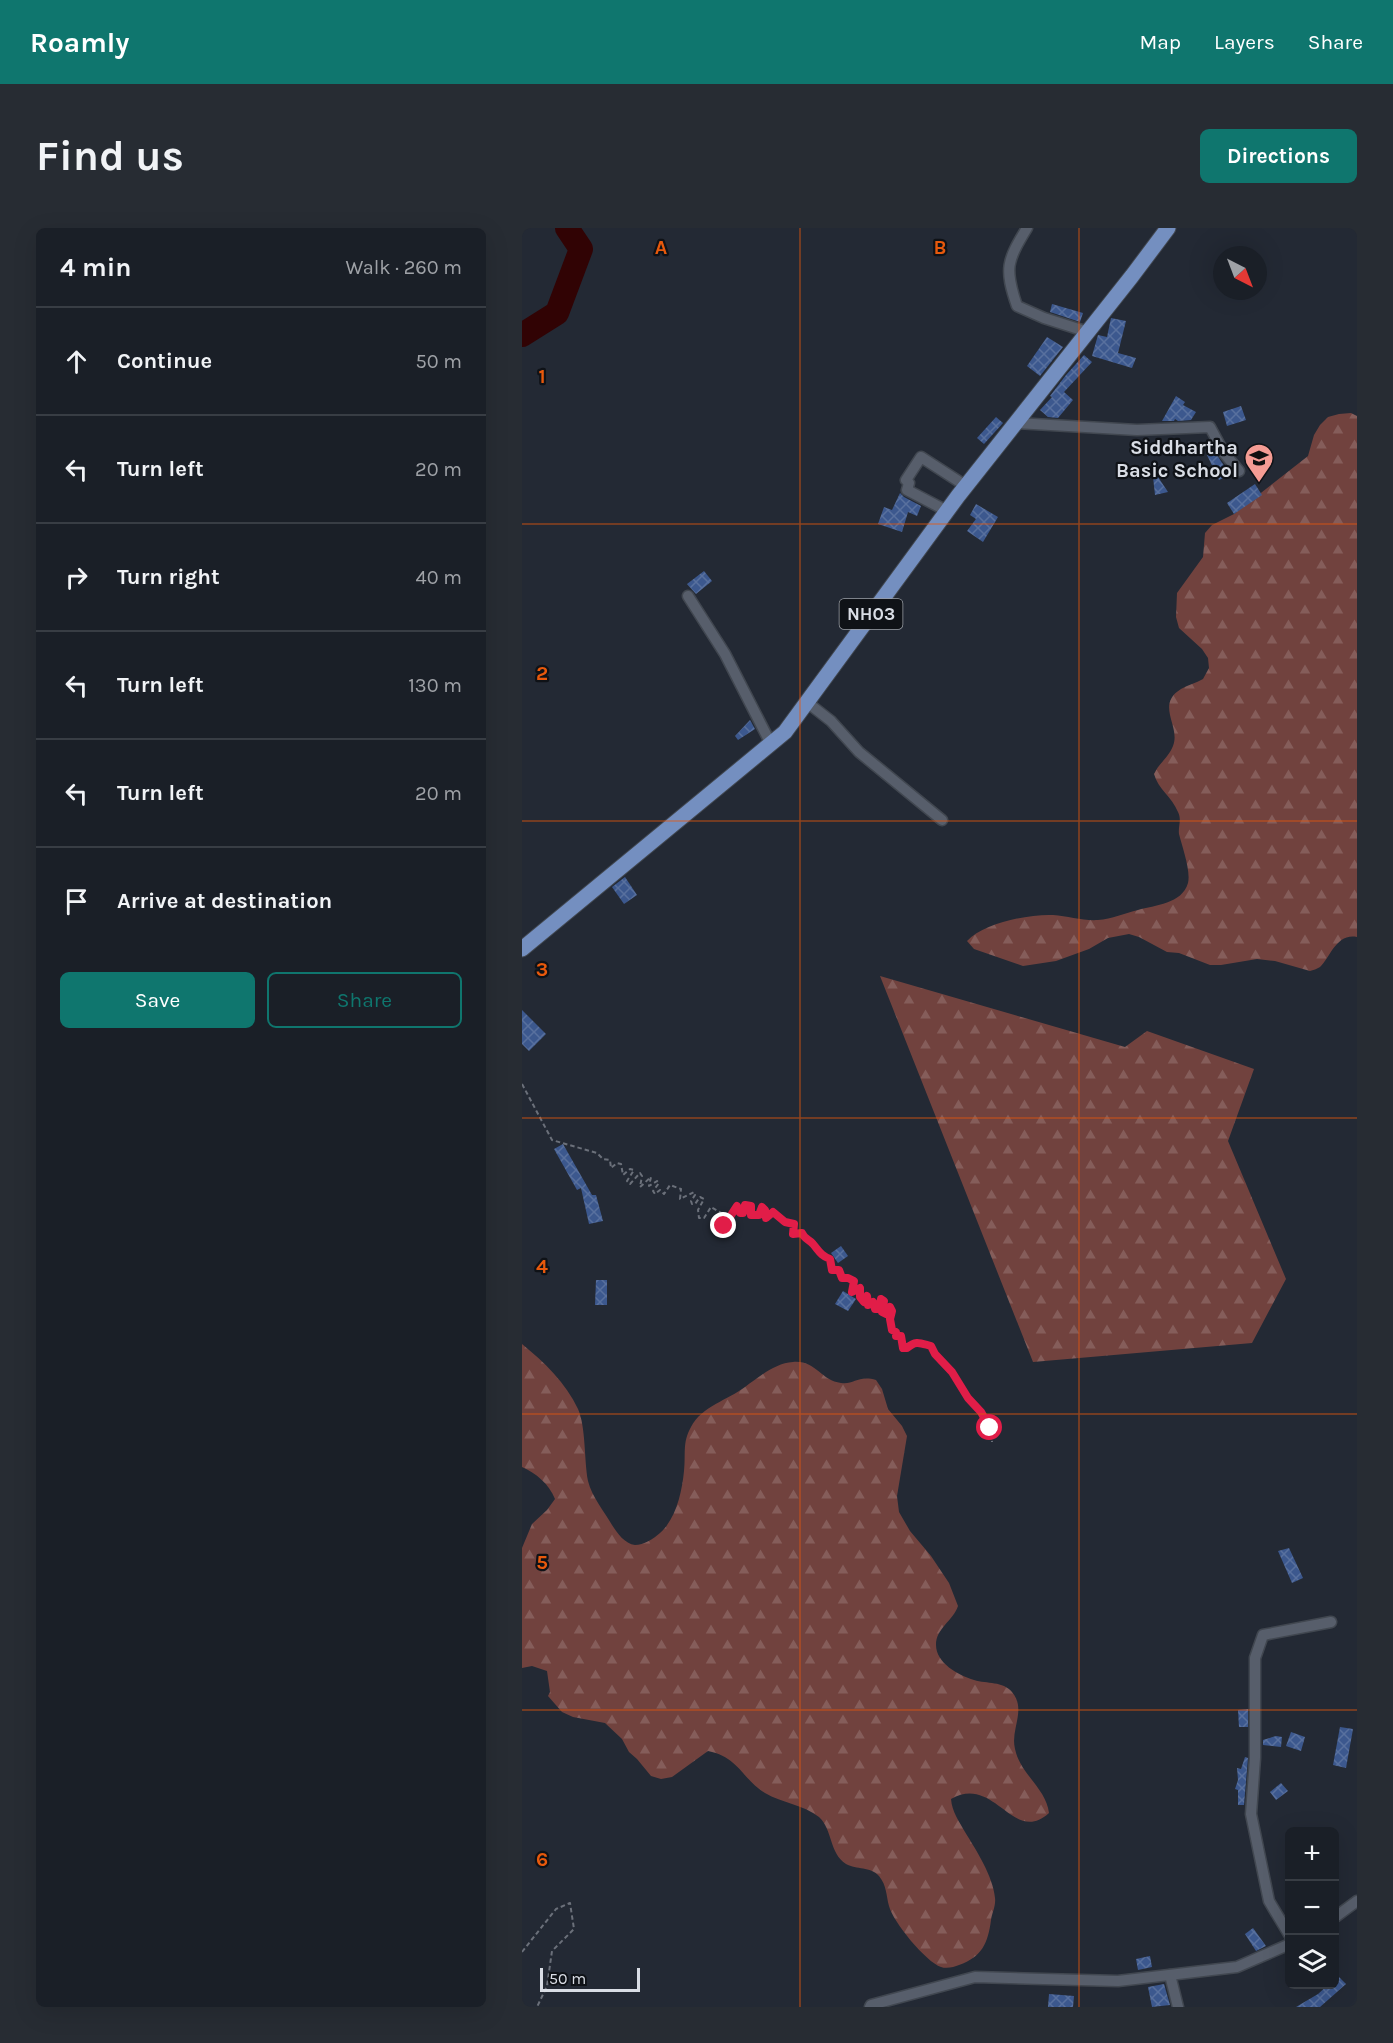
<!DOCTYPE html>
<meta charset="utf-8">
<style>
:root{--surface:#1a1f27;--page:#272c33;--text:#f1f3f6;--muted:#9fa2a7;--line:#383d44;--accent:#0f766e}
body{margin:0;font-family:Karla,sans-serif;background:var(--page);color:var(--text)}
.controls{position:absolute;right:18px;bottom:18px;display:grid;overflow:hidden;border-radius:9px;box-shadow:0 6px 24px #0002}
.controls button{width:54px;height:54px;display:grid;place-items:center;padding:0;border:0;border-bottom:2px solid var(--line);background:var(--surface);color:var(--text);font:30px sans-serif}
.compass{position:absolute;left:691px;top:18px;width:54px;height:54px;border-radius:50%;background:var(--surface);box-shadow:0 6px 24px #0002;rotate:138deg}
.scale{position:absolute;left:18px;bottom:15px;width:100px;box-sizing:border-box;padding-left:6px;border:3px solid #d9dde5;border-top:0;font-size:16px;line-height:21px;white-space:nowrap;color:#d9dde5;-webkit-text-stroke:4px #0f1217;paint-order:stroke}
.stop{position:absolute;width:18px;height:18px;margin:-14px;border:4px solid #e11d48;border-radius:50%;background:#fff}
.stop.end{background:#e11d48;border-color:#fff;box-shadow:0 2px 6px #0008}
.list{margin:0;padding:0;list-style:none}
h2{display:flex;justify-content:space-between;align-items:center;height:78px;margin:0;padding:0 24px;font-size:26px}
h2 small{font-size:20px;font-weight:400;color:var(--muted)}
.list li{display:grid;grid-template-columns:39px 1fr auto;gap:18px;align-items:center;box-sizing:border-box;height:108px;padding:0 24px;border-top:2px solid var(--line)}
.list b{display:block;font-size:22px;white-space:nowrap}
.list em{font-size:20px;font-style:normal;color:var(--muted)}
.actions{display:flex;gap:12px;padding:18px 24px}
.actions a{flex:1;padding:14px 0;border:2px solid var(--accent);border-radius:9px;text-align:center;font-size:21px;color:var(--accent)}
.actions .main{background:var(--accent);color:#fff}
.icon{flex:none;width:33px;height:33px;fill:none;stroke:currentColor;stroke-width:2;stroke-linecap:round;stroke-linejoin:round}
.map{position:relative;flex:none;width:835px;height:1779px;overflow:hidden;border-radius:9px}
header{display:flex;align-items:center;gap:36px;box-sizing:border-box;height:84px;padding:0 30px;background:var(--accent);color:#fff}
header strong{font-size:28px}
nav{display:flex;gap:33px;margin-inline-start:auto;font-size:21px}
.intro{display:flex;align-items:center;justify-content:space-between;box-sizing:border-box;height:144px;padding:0 36px}
h1{margin:0;font-size:42px}
.button{padding:15px 27px;border-radius:9px;background:var(--accent);color:#fff;font-size:21px;font-weight:700}
main{display:flex;gap:36px;padding:0 36px}
aside{flex:1;background:var(--surface);border-radius:9px;box-shadow:0 6px 24px #0002}
.map>svg:first-child{display:block}
</style>
<header>
<strong>Roamly</strong>
<nav><a>Map</a><a>Layers</a><a>Share</a></nav>
</header>
<div class="intro"><h1>Find us</h1><a class="button">Directions</a></div>
<main>
<aside>
<h2>4 min<small>Walk · 260 m</small></h2>
<ul class="list">
<li><svg class="icon" aria-label="ahead" viewBox="0 0 24 24"><path d="M12 20V5M6 11l6-6 6 6"/></svg><div><b>Continue</b></div><em>50 m</em></li>
<li><svg class="icon" aria-label="left" viewBox="0 0 24 24"><path d="M17 20v-9H6M10 6l-5 5 5 5"/></svg><div><b>Turn left</b></div><em>20 m</em></li>
<li><svg class="icon" aria-label="right" viewBox="0 0 24 24"><path d="M7 20v-9h11M14 6l5 5-5 5"/></svg><div><b>Turn right</b></div><em>40 m</em></li>
<li><svg class="icon" aria-label="left" viewBox="0 0 24 24"><path d="M17 20v-9H6M10 6l-5 5 5 5"/></svg><div><b>Turn left</b></div><em>130 m</em></li>
<li><svg class="icon" aria-label="left" viewBox="0 0 24 24"><path d="M17 20v-9H6M10 6l-5 5 5 5"/></svg><div><b>Turn left</b></div><em>20 m</em></li>
<li><svg class="icon" aria-label="arrive" viewBox="0 0 24 24"><path d="M6 21V4h12l-3 4 3 4H6"/></svg><div><b>Arrive at destination</b></div></li>
</ul>
<div class="actions"><a class="main">Save</a><a>Share</a></div>
</aside>
<div class="map">
<svg width="835" height="1779" viewBox="0 0 835 1779">
<defs>
<pattern id="forest-firs" width="22" height="20" patternUnits="userSpaceOnUse" patternTransform="scale(1.5)"><rect width="22" height="20" fill="#71423e"/><path d="M5 1l3.5 6h-7zM16 11l3.5 6h-7z" fill="#855d5a"/></pattern>
<pattern id="building-cross-hatch" width="8" height="8" patternUnits="userSpaceOnUse" patternTransform="scale(1.5)"><rect width="8" height="8" fill="#3c588e"/><path d="M0 0l8 8M0 8l8-8" fill="none" stroke="#58709e"/></pattern>
</defs>
<rect width="100%" height="100%" fill="#232934"/>
<g fill="url(#forest-firs)">
<path d="M829 185 835 188V709C814 705 808 730 798 739 795 741 791 742 788 743L753 733 735 731 699 737H688L657 725 645 724 617 709 607 706 586 710 567 721 534 733 501 738 452 721 445 713C462 695 506 686 531 687 546 688 561 693 576 692 590 691 603 685 616 682 633 677 660 676 666 655 669 643 660 618 657 606 656 598 660 592 656 584 650 569 636 561 632 546 637 535 647 529 651 518 659 498 633 477 659 461 666 457 674 455 681 451L687 440 686 430 680 421 657 400 654 389 655 365 681 329 683 305 690 297 712 286 786 228 792 207 798 197 806 189 817 186Z"/>
<polygon points="358,748 603,819 625,803 732,841 706,913 764,1051 730,1115 511,1134"/>
<path d="M0 1116C22 1134 44 1155 56 1181 64 1199 62 1232 66 1253 70 1269 82 1283 90 1297 95 1305 103 1316 113 1317 122 1317 131 1311 138 1305 154 1291 160 1264 162 1243 164 1226 160 1215 169 1199 180 1178 206 1172 223 1159 237 1149 253 1135 271 1134 294 1132 299 1153 319 1155 332 1157 336 1147 354 1152L360 1161 366 1181 380 1198 385 1208 375 1268 377 1284 388 1303 409 1328 427 1355 436 1378C431 1393 414 1400 414 1417 414 1435 436 1447 452 1452 465 1456 481 1453 490 1464 505 1482 488 1501 493 1521 498 1546 524 1560 527 1585 491 1618 473 1546 429 1571 430 1584 437 1593 443 1604 454 1622 471 1648 473 1670 474 1678 470 1685 469 1692 466 1715 460 1729 437 1737 432 1739 425 1741 419 1739 404 1734 371 1694 367 1678 364 1667 365 1658 357 1648 348 1638 335 1642 324 1636 307 1625 311 1602 297 1589 282 1577 260 1575 243 1565 220 1551 217 1529 186 1523L150 1549 139 1551 129 1548 115 1531 107 1524 100 1511 83 1495 51 1489 40 1484 26 1468 28 1464 25 1443 10 1438 0 1440V1320L10 1296 25 1282 33 1271C27 1256 14 1245 0 1239Z"/>
</g>
<g fill="none" stroke-linecap="round" stroke-linejoin="round">
<polyline stroke="#310304" stroke-width="24" points="0,107 35,85 59,21 45,0"/>
</g>
<g fill="url(#building-cross-hatch)">
<polygon points="530,76 561,85 558,94 528,84"/>
<polygon points="589,90 604,93 596,125 614,130 610,140 570,128 576,107 585,109"/>
<polygon points="525,109 541,119 518,148 505,138"/>
<polygon points="562,127 570,134 542,164 551,172 536,190 526,189 518,182 530,169 528,168 544,147"/>
<polygon points="654,168 663,174 661,177 674,184 669,192 656,193 653,191 652,193 640,193"/>
<polygon points="719,178 724,192 705,198 701,184"/>
<polygon points="474,189 481,195 462,216 455,210"/>
<polygon points="693,224 708,247 697,252 685,227"/>
<polygon points="630,240 646,264 633,267"/>
<polygon points="733,256 740,267 712,286 705,275"/>
<polygon points="378,265 382,269 399,278 395,288 386,284 380,304 356,296 362,279 370,282"/>
<polygon points="454,276 476,289 461,314 445,303 454,291 448,287"/>
<polygon points="182,343 190,353 174,366 165,356"/>
<polygon points="228,492 233,501 216,512 213,508"/>
<polygon points="103,649 115,667 102,676 90,659"/>
<polygon points="0,782 24,806 7,823 0,816"/>
<polygon points="41,916 70,967 74,967 81,993 67,996 59,960 55,962 32,921"/>
<polygon points="319,1018 326,1028 316,1035 309,1025"/>
<polygon points="74,1052 85,1052 85,1077 73,1077"/>
<polygon points="321,1063 334,1071 326,1083 313,1076"/>
<polygon points="767,1320 781,1350 770,1355 756,1323"/>
<polygon points="726,1481 726,1499 717,1499 716,1482"/>
<polygon points="818,1499 831,1501 824,1540 811,1537"/>
<polygon points="769,1504 783,1509 779,1523 764,1518"/>
<polygon points="754,1508 760,1509 759,1519 741,1517 741,1512"/>
<polygon points="723,1529 726,1530 722,1577 716,1577 716,1562 713,1561 716,1552 715,1540 719,1541"/>
<polygon points="759,1555 766,1563 754,1572 748,1564"/>
<polygon points="731,1700 744,1718 734,1723 723,1706"/>
<polygon points="628,1728 630,1739 616,1742 614,1731"/>
<polygon points="816,1748 824,1756 798,1779 774,1779 796,1766 807,1756 813,1756 813,1752"/>
<polygon points="642,1756 648,1777 630,1779 626,1759"/>
<polygon points="527,1766 552,1768 551,1779 526,1779"/>
</g>
<g fill="none" stroke-linecap="round" stroke-linejoin="round">
<g stroke="#414750" stroke-width="13">
<g id="minor">
<path d="M505 0C485 33 482 40 495 78L522 90 566 104"/>
<polyline points="494,195 615,202 688,199 702,225 717,243"/>
<polyline points="425,283 385,262 387,255 384,252 399,229 444,258"/>
<polyline points="166,368 203,426 249,516"/>
<polyline points="286,475 309,493 337,524 420,592"/>
<polyline points="812,1690 835,1673"/>
<polyline points="768,1708 747,1673 729,1586 733,1530 733,1430 741,1407 809,1394"/>
<polyline points="648,1747 656,1779"/>
<polyline points="348,1779 349,1777 453,1749 596,1753 715,1739 768,1716"/>
</g>
</g>
<g stroke="#414750" stroke-width="17">
<polyline id="primary" points="0,721 263,504 436,268 610,48 646,0"/>
</g>
<g stroke="#6b707a" stroke-width="2" stroke-dasharray="4.5 3" stroke-linecap="butt">
<path d="M0 856 30 912 75 925 81 931 88 932 89 940 95 935 99 936 101 947 108 941 112 942 105 953 108 956 118 945 120 948 118 959 129 949 127 958 135 953 137 955 131 963 133 966 138 962 142 966 148 957 159 961 158 971 172 964 173 967 169 973 170 976H173L178 969 182 971 176 982 177 990H182L189 979 203 987 200 995 203 998 215 979 217 985H221L223 977 229 978V987H237L239 979 243 982 244 990 251 984 263 994 272 996 271 1006 280 1005C283 1012 287 1011 291 1016 297 1023 299 1028 308 1031L310 1042H317L320 1050H326L332 1053 329 1064 338 1060V1069L342 1074 345 1068 346 1077 350 1074 353 1081H357L359 1071 362 1073 360 1084 364 1086 367 1079 370 1083 368 1091 370 1102 374 1104V1108H379L381 1121C387 1120 386 1117 392 1114 397 1112 404 1117 409 1118L413 1126 430 1144 438 1159 465 1192 469 1200 470 1214"/>
<polyline points="0,1724 34,1681 48,1675 52,1701 30,1723 25,1758 15,1779"/>
</g>
<use href="#minor" stroke="#575e6b" stroke-width="10"/>
<use href="#primary" stroke="#748fc0" stroke-width="15"/>
</g>
<g fill="none" stroke-linecap="round" stroke-linejoin="round">
<path stroke="#e11d48" stroke-width="8" d="M202 998 215 978 218 985H221L223 977 229 978V987H237L240 979 243 982 244 990 251 984 263 994 272 996 271 1006 280 1005C283 1012 287 1011 291 1016 297 1023 299 1028 308 1031L310 1042H317L320 1050H326L332 1053 330 1064 338 1060V1069L342 1074 345 1068 346 1077 351 1074 353 1081H357L359 1071 362 1073 360 1084 364 1086 368 1079 370 1083 368 1091 370 1102 374 1104V1108H379L381 1120H385C394 1112 398 1115 409 1118L413 1126 430 1144 446 1170 459 1184 468 1200"/>
</g>
<path fill="none" stroke="#e8590c" stroke-width="1.5" stroke-opacity="0.55" d="M278 0V1779M557 0V1779M0 296H835M0 593H835M0 890H835M0 1186H835M0 1482H835"/>
<defs>
<g id="school-pin" transform="scale(1.5)"><path d="M0 17L-7.5 6A9.5 9.5 0 1 1 7.5 6Z" fill="#f59c94" stroke="#0f1217"/><path d="M0-5L7-2L0 1L-7-2ZM-4 1L0 2.5L4 1V4Q0 6-4 4Z" fill="#111"/></g>
</defs>
<g fill-rule="evenodd">
<use href="#school-pin" x="737" y="230"/>
</g>
<g text-anchor="middle" stroke-width="4.5" stroke-linejoin="round" paint-order="stroke">
<rect fill="#0f1217" stroke="#9ca0a7" stroke-width="1.5" x="317.5" y="371" width="63" height="30" rx="4.5"/>
<g font-size="18" font-weight="bold" fill="#d9dde5">
<text x="349" y="392">NH03</text>
</g>
<g font-size="20" font-weight="bold" fill="#d9dde5" stroke="#0f1217" text-anchor="end">
<text x="716" y="226">Siddhartha<tspan x="716" dy="23">Basic School</tspan></text>
</g>
</g>
<g font-size="20" text-anchor="middle" font-weight="bold" fill="#e8590c" stroke="#0f1217" stroke-width="4.5" stroke-linejoin="round" paint-order="stroke">
<text x="139" y="26">A</text>
<text x="418" y="26">B</text>
<text x="20" y="155">1</text>
<text x="20" y="452">2</text>
<text x="20" y="748">3</text>
<text x="20" y="1045">4</text>
<text x="20" y="1341">5</text>
<text x="20" y="1638">6</text>
</g>
</svg>
<div class="controls">
<button>+</button>
<button>−</button>
<button><svg class="icon" aria-label="layers" viewBox="0 0 24 24"><path d="M12 4l9 5-9 5-9-5zM3 14l9 5 9-5"/></svg></button>
</div>
<svg class="compass" viewBox="-18 -18 36 36"><path d="M0-13l5 13h-10z" fill="#e53935"/><path d="M0 13l5-13h-10z" fill="#9fa2a7"/></svg>
<div class="scale">50 m</div>
<div class="stop" style="left:468px;top:1200px"></div>
<div class="stop end" style="left:202px;top:998px"></div>
</div>
</main>
